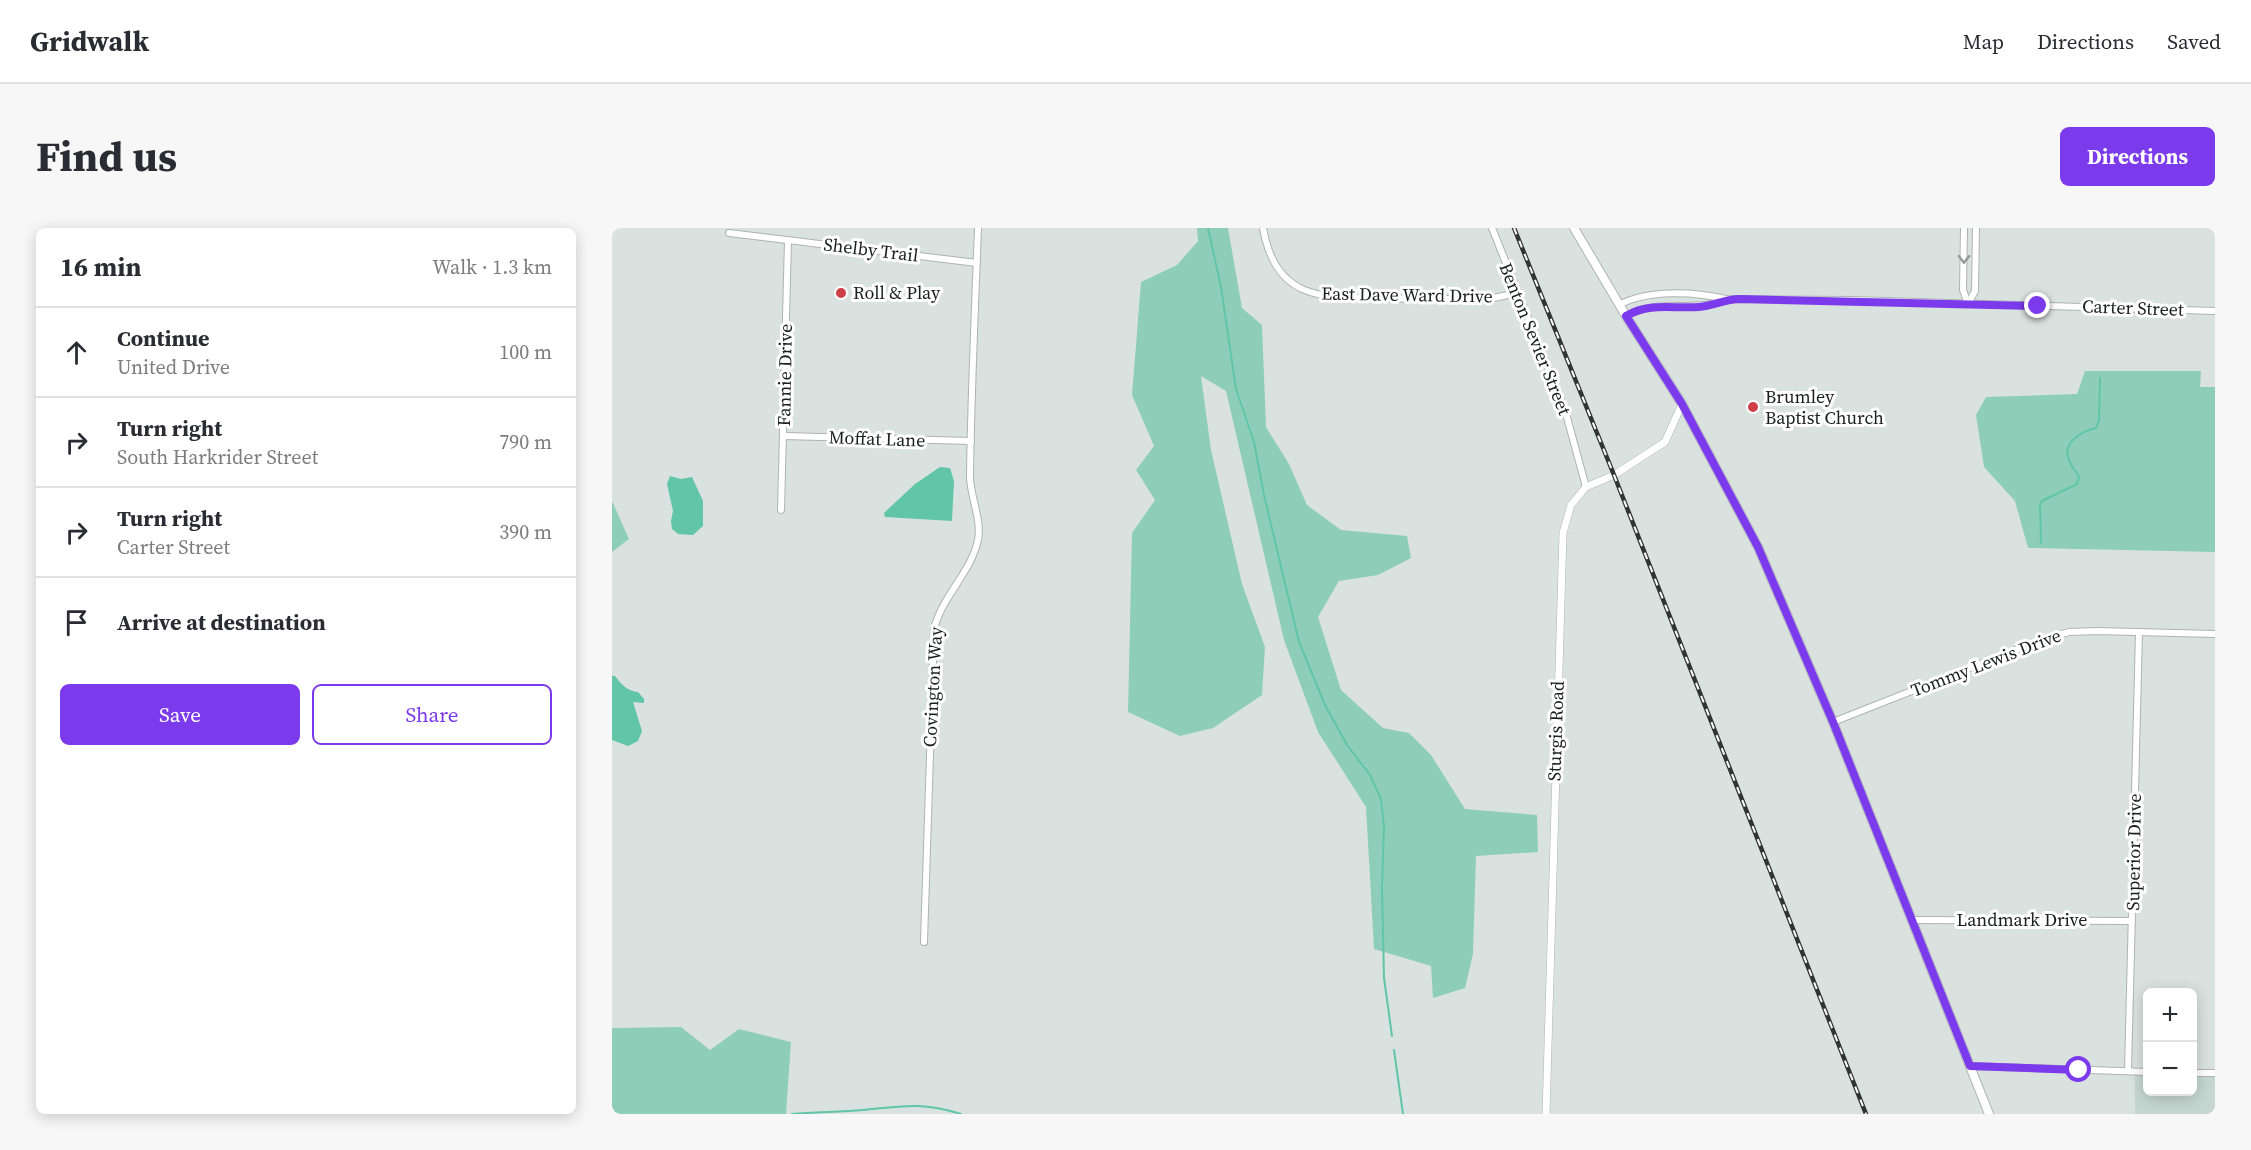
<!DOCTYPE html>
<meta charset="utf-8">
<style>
:root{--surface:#fff;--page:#f7f7f7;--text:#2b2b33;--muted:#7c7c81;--line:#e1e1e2;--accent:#7c3aed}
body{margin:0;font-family:"Source Serif 4",serif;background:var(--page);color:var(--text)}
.controls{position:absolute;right:18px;bottom:18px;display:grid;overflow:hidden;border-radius:9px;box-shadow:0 3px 15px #0003}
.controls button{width:54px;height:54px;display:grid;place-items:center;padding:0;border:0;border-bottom:2px solid var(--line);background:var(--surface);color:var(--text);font:30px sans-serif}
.stop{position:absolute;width:18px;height:18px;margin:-14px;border:4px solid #7c3aed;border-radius:50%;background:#fff}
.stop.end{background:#7c3aed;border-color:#fff;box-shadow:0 2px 6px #0008}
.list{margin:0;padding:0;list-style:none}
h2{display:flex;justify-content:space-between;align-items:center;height:78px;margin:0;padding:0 24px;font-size:26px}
h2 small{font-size:20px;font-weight:400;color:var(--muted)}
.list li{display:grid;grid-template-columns:39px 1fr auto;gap:18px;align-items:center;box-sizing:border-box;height:90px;padding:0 24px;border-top:2px solid var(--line)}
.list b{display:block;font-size:22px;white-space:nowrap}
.list p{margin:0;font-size:20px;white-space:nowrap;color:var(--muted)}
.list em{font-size:20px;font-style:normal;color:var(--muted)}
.actions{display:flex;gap:12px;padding:18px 24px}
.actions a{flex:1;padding:14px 0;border:2px solid var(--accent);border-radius:9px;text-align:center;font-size:21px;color:var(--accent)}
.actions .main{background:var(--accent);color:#fff}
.icon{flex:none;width:33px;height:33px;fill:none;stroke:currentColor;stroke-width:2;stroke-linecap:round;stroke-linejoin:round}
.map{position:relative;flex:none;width:1603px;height:886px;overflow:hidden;border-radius:9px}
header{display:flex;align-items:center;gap:36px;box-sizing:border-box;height:84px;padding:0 30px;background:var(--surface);border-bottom:2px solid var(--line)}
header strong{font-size:28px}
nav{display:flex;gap:33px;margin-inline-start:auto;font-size:21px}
.intro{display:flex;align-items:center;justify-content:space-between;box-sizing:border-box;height:144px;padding:0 36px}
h1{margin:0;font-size:42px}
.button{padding:15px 27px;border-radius:9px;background:var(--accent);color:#fff;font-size:21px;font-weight:700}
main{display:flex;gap:36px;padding:0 36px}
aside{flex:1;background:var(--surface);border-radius:9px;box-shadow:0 3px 15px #0003}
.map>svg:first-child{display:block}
</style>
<header>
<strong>Gridwalk</strong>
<nav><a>Map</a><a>Directions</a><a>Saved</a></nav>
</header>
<div class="intro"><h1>Find us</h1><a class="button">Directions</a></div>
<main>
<aside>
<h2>16 min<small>Walk · 1.3 km</small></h2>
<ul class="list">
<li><svg class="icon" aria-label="ahead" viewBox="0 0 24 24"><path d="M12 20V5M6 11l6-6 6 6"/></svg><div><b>Continue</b><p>United Drive</p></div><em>100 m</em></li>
<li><svg class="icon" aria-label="right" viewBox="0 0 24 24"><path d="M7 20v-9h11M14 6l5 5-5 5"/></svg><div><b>Turn right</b><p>South Harkrider Street</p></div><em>790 m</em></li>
<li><svg class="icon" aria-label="right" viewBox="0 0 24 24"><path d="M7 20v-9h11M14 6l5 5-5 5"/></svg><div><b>Turn right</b><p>Carter Street</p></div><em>390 m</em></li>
<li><svg class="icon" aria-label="arrive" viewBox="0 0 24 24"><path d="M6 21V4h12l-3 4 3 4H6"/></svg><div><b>Arrive at destination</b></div></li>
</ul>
<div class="actions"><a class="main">Save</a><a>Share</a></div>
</aside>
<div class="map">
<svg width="1603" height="886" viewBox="0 0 1603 886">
<rect width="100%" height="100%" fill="#dae2df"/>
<polygon fill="#c6d7d1" points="1523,846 1535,846 1536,864 1580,864 1581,847 1603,848 1603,886 1523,886"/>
<g fill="#8eceb9">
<polygon points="585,0 616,0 630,80 650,97 654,199 677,236 695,277 729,302 795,308 799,330 766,347 727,353 706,389 729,462 771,500 797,505 819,527 853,581 925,587 926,624 864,628 861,726 853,760 821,770 819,738 762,721 754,579 706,504 672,412 614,163 589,148 599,222 630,356 653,419 650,467 601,500 568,508 516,484 520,305 543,272 524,242 542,218 520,167 529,54 565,37 586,13"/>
<polygon points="1473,143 1589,143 1588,159 1603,159 1603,324 1416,320 1403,273 1372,239 1364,187 1374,169 1465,166"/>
<polygon points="0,273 17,311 0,324"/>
<polygon points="69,799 98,822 127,801 179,814 174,886 0,886 0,800"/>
</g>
<g fill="#61c5a8">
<polygon points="328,239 338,240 342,253 340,293 273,289 272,285 303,256"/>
<polygon points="58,248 69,251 80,249 91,273 91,298 81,307 66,306 60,301 59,293 61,283 55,256"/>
<path d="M0 448H3C10 457 15 463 26 464L32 471V475L21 474 30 503 26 513 16 518 0 512Z"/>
</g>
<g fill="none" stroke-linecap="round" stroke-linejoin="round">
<g stroke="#61c5a8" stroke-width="2">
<polyline points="596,0 609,59 624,161 642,214 652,267 687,414 713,477 735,517 758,547 769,571 772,599 770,660 772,750 780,808"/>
<path d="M1429 315 1428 277 1430 273 1465 256 1467 249C1464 243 1459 238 1457 232 1449 215 1470 203 1484 200L1487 192 1488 150"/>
<polyline points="782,822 791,886"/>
<path d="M180 886C204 884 228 884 251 882 292 878 309 874 349 886"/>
</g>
<g stroke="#adb4b1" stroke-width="8">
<g id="minor">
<path d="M651 0C664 73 711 70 771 70 801 71 830 71 860 71H877L905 65"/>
<polyline points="880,0 953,182 974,259"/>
<polyline points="1352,0 1351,62 1356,76"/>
<polyline points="117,5 365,35"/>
<polyline points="1356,76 1363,63 1364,0"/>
<path d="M1007 77C1036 61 1083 64 1114 71L1240 72 1603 83"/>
<path d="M1014 88C1044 70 1080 85 1114 72"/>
<polyline points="172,208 359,213"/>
<polyline points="169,282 176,12"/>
<polyline points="1221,494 1429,412 1457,404 1485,403 1603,406"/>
<polyline points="1300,692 1520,693"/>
<path d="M312 714 322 402C329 369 359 345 366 312 370 291 358 269 358 248 359 166 363 83 366 0"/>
<polyline points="1358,838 1536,844"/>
<polyline points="1516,843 1527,404"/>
<polyline points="1580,845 1603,845"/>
</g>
</g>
<g stroke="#adb4b1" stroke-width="8">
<polyline id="tertiary" points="934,886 951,305 959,277 974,259 1002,247 1053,214 1070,176"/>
</g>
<g stroke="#adb4b1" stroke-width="10">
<polyline id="secondary" points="962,0 1014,88 1070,176 1146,319 1221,494 1377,886"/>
</g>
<use href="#minor" stroke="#fff" stroke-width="6"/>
<use href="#tertiary" stroke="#fff" stroke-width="7"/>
<use href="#secondary" stroke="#fff" stroke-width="8"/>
<g stroke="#303433" stroke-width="4.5">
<polyline id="rail" points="902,0 1002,247 1254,886"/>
</g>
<use href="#rail" stroke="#fff" stroke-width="2" stroke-dasharray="7" stroke-linecap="butt"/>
</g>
<defs><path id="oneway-chevron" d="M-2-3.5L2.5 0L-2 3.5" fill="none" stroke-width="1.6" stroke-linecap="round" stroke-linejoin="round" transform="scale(1.5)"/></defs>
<use stroke="#989a99" href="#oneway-chevron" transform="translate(1352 31) rotate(91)"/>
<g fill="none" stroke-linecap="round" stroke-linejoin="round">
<path stroke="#7c3aed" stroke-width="8" d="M1426 78 1128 71C1113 71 1101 78 1087 79 1061 81 1038 74 1014 88L1070 176 1146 319 1221 494 1358 838 1467 842"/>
</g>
<g fill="#cf3f47" stroke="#fff" stroke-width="2">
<circle cx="229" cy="65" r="6"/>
<circle cx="1141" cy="179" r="6"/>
</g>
<g text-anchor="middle" stroke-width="6" stroke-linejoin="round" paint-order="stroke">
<g font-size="18" fill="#1b1e1d" stroke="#fff">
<text transform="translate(259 22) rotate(7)" y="6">Shelby Trail</text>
<text transform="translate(795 67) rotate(1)" y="6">East Dave Ward Drive</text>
<text transform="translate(1521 80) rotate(2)" y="6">Carter Street</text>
<text transform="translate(923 111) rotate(68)" y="6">Benton Sevier Street</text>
<text transform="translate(173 147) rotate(-89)" y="6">Fannie Drive</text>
<text transform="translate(265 211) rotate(2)" y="6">Moffat Lane</text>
<text transform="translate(1374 435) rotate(-21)" y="6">Tommy Lewis Drive</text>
<text transform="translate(321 459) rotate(-87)" y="6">Covington Way</text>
<text transform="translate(944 503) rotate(-88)" y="6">Sturgis Road</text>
<text transform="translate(1522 624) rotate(-89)" y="6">Superior Drive</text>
<text x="1410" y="698">Landmark Drive</text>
</g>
<g font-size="18" fill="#1b1e1d" stroke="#fff" text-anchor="start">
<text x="241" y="71">Roll &amp; Play</text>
<text x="1153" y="175">Brumley<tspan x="1153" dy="21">Baptist Church</tspan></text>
</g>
</g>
</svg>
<div class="controls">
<button>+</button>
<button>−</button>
</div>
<div class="stop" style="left:1467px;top:842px"></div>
<div class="stop end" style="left:1426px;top:78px"></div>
</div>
</main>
